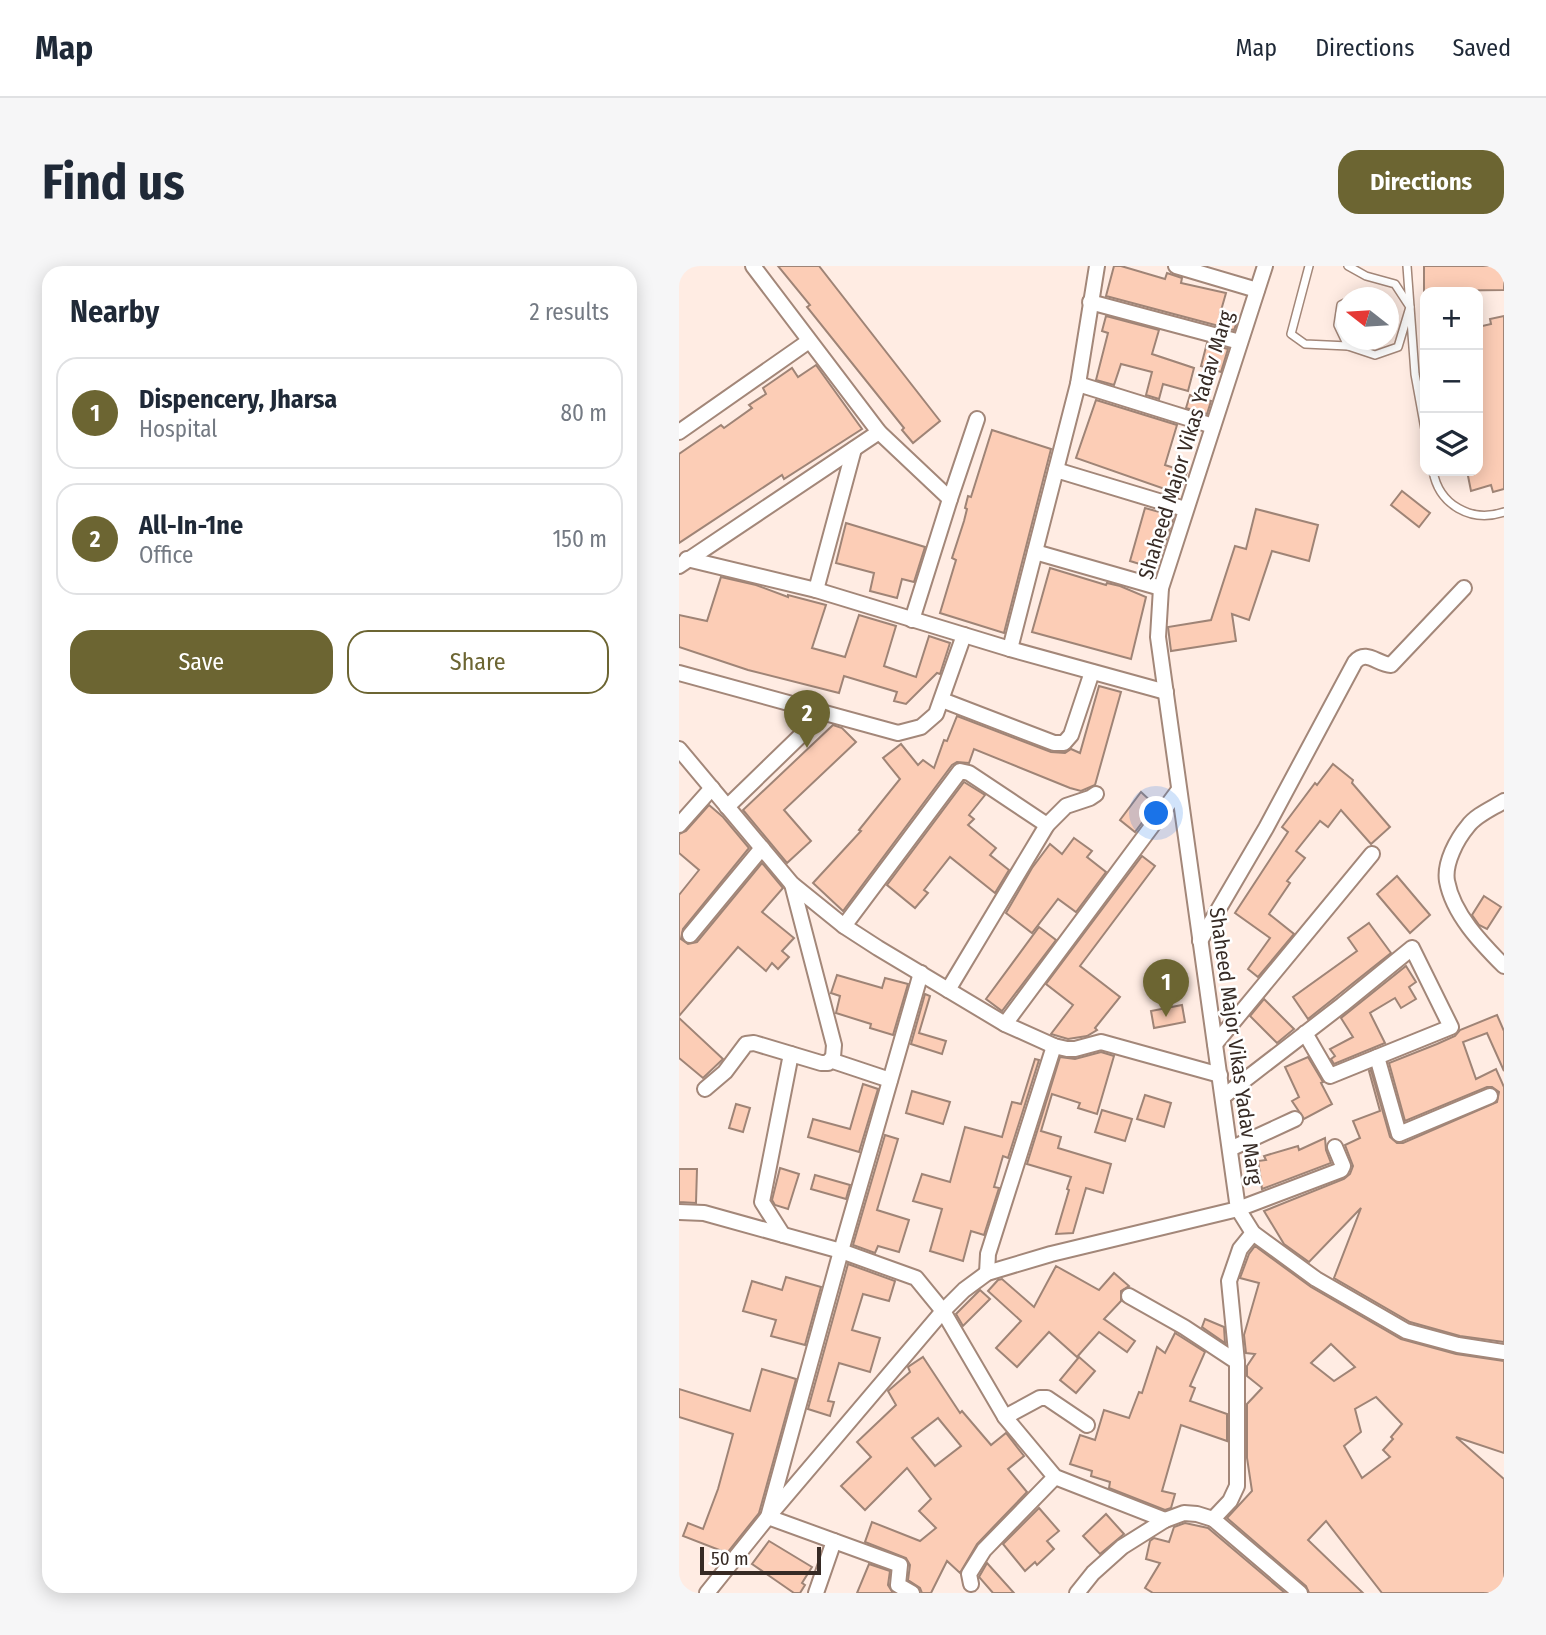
<!DOCTYPE html>
<meta charset="utf-8">
<style>
:root{--surface:#fff;--page:#f6f6f7;--text:#1f2937;--muted:#747a83;--line:#e0e1e3;--accent:#6c6532}
body{margin:0;font-family:"Fira Sans Condensed",sans-serif;background:var(--page);color:var(--text)}
.controls{position:absolute;right:21px;top:21px;display:grid;overflow:hidden;border-radius:14px;box-shadow:0 4px 18px #0003}
.controls button{width:63px;height:63px;display:grid;place-items:center;padding:0;border:0;border-bottom:2px solid var(--line);background:var(--surface);color:var(--text);font:35px sans-serif}
.compass{position:absolute;left:657px;top:21px;width:63px;height:63px;border-radius:50%;background:var(--surface);box-shadow:0 4px 18px #0003;rotate:287deg}
.scale{position:absolute;left:21px;bottom:18px;width:121px;box-sizing:border-box;padding-left:7px;border:4px solid #362a24;border-top:0;font-size:19px;line-height:24px;white-space:nowrap;color:#362a24;-webkit-text-stroke:5px #fff;paint-order:stroke}
.you{position:absolute;left:478px;top:548px;width:24px;height:24px;margin:-18px;border:5px solid #fff;border-radius:50%;background:#1a73e8;box-shadow:0 0 0 10px #1a73e833}
.badge{display:grid;place-items:center;width:46px;height:46px;border-radius:50%;background:var(--accent);color:#fff;font-size:23px;font-weight:700}
.pin{position:absolute;translate:-50% -58px;filter:drop-shadow(0 2px 4px #0008)}
.pin::after{content:'';position:absolute;top:37px;width:24px;height:21px;background:inherit;clip-path:polygon(0 0,100% 0,50% 100%)}
.list{margin:0;padding:0;list-style:none}
h2{display:flex;justify-content:space-between;align-items:center;height:91px;margin:0;padding:0 28px;font-size:30px}
h2 small{font-size:23px;font-weight:400;color:var(--muted)}
.list li{display:grid;grid-template-columns:46px 1fr auto;gap:21px;align-items:center;box-sizing:border-box;height:112px;margin:0 14px 14px;padding:0 14px;border:2px solid var(--line);border-radius:21px}
.list b{display:block;font-size:26px;white-space:nowrap}
.list p{margin:0;font-size:23px;white-space:nowrap;color:var(--muted)}
.list em{font-size:23px;font-style:normal;color:var(--muted)}
.actions{display:flex;gap:14px;padding:21px 28px}
.actions a{flex:1;padding:16px 0;border:2px solid var(--accent);border-radius:21px;text-align:center;font-size:24px;color:var(--accent)}
.actions .main{background:var(--accent);color:#fff}
.icon{flex:none;width:38px;height:38px;fill:none;stroke:currentColor;stroke-width:2;stroke-linecap:round;stroke-linejoin:round}
.map{position:relative;flex:none;width:825px;height:1327px;overflow:hidden;border-radius:21px}
header{display:flex;align-items:center;gap:42px;box-sizing:border-box;height:98px;padding:0 35px;background:var(--surface);border-bottom:2px solid var(--line)}
header strong{font-size:33px}
nav{display:flex;gap:38px;margin-inline-start:auto;font-size:24px}
.intro{display:flex;align-items:center;justify-content:space-between;box-sizing:border-box;height:168px;padding:0 42px}
h1{margin:0;font-size:49px}
.button{padding:18px 32px;border-radius:21px;background:var(--accent);color:#fff;font-size:24px;font-weight:700}
main{display:flex;gap:42px;padding:0 42px}
aside{flex:1;background:var(--surface);border-radius:21px;box-shadow:0 4px 18px #0003}
.map>svg:first-child{display:block}
</style>
<header>
<strong>Map</strong>
<nav><a>Map</a><a>Directions</a><a>Saved</a></nav>
</header>
<div class="intro"><h1>Find us</h1><a class="button">Directions</a></div>
<main>
<aside>
<h2>Nearby<small>2 results</small></h2>
<ul class="list">
<li><span class="badge">1</span><div><b>Dispencery, Jharsa</b><p>Hospital</p></div><em>80 m</em></li>
<li><span class="badge">2</span><div><b>All-In-1ne</b><p>Office</p></div><em>150 m</em></li>
</ul>
<div class="actions"><a class="main">Save</a><a>Share</a></div>
</aside>
<div class="map">
<svg width="825" height="1327" viewBox="0 0 825 1327">
<rect width="100%" height="100%" fill="#ffece3"/>
<g fill="#fccdb6" stroke="#9f8476" stroke-width="2" fill-rule="evenodd">
<polygon points="99,0 140,0 261,155 234,177 223,164 225,162 128,41 131,39"/>
<polygon points="435,0 442,0 486,13 488,7 503,12 502,17 547,27 541,48 559,53 555,64 427,30"/>
<polygon points="745,0 825,0 825,24 745,25"/>
<polygon points="427,50 480,64 473,88 515,102 509,125 484,118 480,133 467,129 473,106 442,98 435,119 417,114 429,67 423,65"/>
<polygon points="825,50 825,223 814,226 812,219 792,225 788,205 799,205 799,61 812,58 811,53"/>
<polygon points="528,77 549,83 542,106 522,100"/>
<polygon points="137,99 183,163 105,213 103,209 0,277 0,188 42,159 45,162 73,142 70,139 87,128 84,122 97,113 113,102 119,111"/>
<polygon points="511,129 532,135 528,148 507,142"/>
<polygon points="417,134 498,159 486,199 508,206 500,228 397,192"/>
<polygon points="313,164 372,183 325,367 261,347 277,294 273,292 285,255 288,243 286,242 289,230 292,231"/>
<polygon points="723,225 751,247 740,261 712,239"/>
<polygon points="466,242 495,250 477,303 451,295"/>
<polygon points="577,243 639,259 630,295 593,285 570,354 553,348 557,375 492,385 489,361 532,354 556,280 567,283"/>
<polygon points="167,257 246,281 235,316 223,313 218,332 191,325 195,307 157,297"/>
<polygon points="371,302 427,319 428,317 441,320 467,331 452,393 353,366"/>
<polygon points="42,311 77,319 109,331 109,329 147,339 133,382 166,391 180,349 217,360 205,400 237,411 250,370 271,377 261,408 258,407 227,438 215,435 218,426 165,410 160,427 69,404 0,381 0,349 28,355"/>
<polygon points="420,420 442,426 416,519 402,525 391,522 295,483 290,497 278,496 273,499 164,645 134,617 182,565 180,564 221,513 204,492 222,478 239,499 244,494 255,502 265,474 268,475 278,450 372,486 386,487 392,483 401,487"/>
<polygon points="154,459 163,462 177,476 105,544 132,575 108,597 64,544"/>
<polygon points="654,498 674,514 673,517 711,561 692,578 662,544 649,561 641,555 617,585 626,592 608,615 611,617 590,648 615,668 579,711 569,703 591,672 556,647 609,566 603,561 636,517 638,519"/>
<polygon points="285,516 306,529 290,549 295,553 289,559 317,582 311,589 330,604 316,627 271,591 245,624 249,627 236,642 208,619"/>
<polygon points="462,526 476,539 456,566 441,554"/>
<polygon points="30,539 44,551 70,582 4,663 2,673 9,678 18,676 83,597 104,622 83,646 115,672 103,685 110,691 99,703 93,697 87,705 59,681 0,750 0,629 20,604 0,587 0,568 7,565"/>
<polygon points="395,572 413,585 408,591 427,606 397,646 379,633 353,667 327,647 353,602 371,578 383,588"/>
<polygon points="463,590 476,600 401,700 441,731 416,762 418,764 408,770 389,773 372,768 394,739 367,718"/>
<polygon points="718,610 751,649 731,667 698,628"/>
<polygon points="805,630 822,641 808,663 800,659 793,649"/>
<polygon points="690,657 712,687 629,753 614,731 678,685 669,672"/>
<polygon points="360,661 377,674 323,745 307,733"/>
<polygon points="727,700 737,716 730,721 737,733 722,742 716,732 691,747 706,777 655,798 652,793 656,790 651,783 674,771 662,752"/>
<polygon points="158,709 203,722 206,712 229,718 214,769 191,762 192,758 157,747 161,730 152,727"/>
<polygon points="246,728 251,730 240,767 267,775 263,788 232,778"/>
<polygon points="585,733 615,763 598,777 571,750"/>
<polygon points="503,739 506,756 475,762 472,745"/>
<polygon points="818,749 825,765 825,805 808,767 784,776 797,813 817,803 825,821 825,1076 781,1070 731,1056 655,1012 682,942 630,996 605,978 585,945 665,913 671,908 674,900 666,879 681,872 674,855 701,845 690,805 692,804 711,871 718,877 724,877 818,836 820,826 813,821 808,821 726,855 710,797 758,778 776,770 781,764"/>
<polygon points="0,752 44,793 24,812 0,792"/>
<polygon points="422,786 435,790 418,848 399,842 401,837 373,828 362,865 382,871 379,882 432,898 424,927 407,922 394,967 377,968 390,924 388,923 392,911 348,898 381,791 396,793"/>
<polygon points="629,791 644,816 642,817 653,838 625,853 613,835 620,831 606,801"/>
<polygon points="356,793 360,794 329,892 324,890 315,921 320,922 305,969 292,965 284,995 251,985 263,943 234,935 243,908 271,916 286,861 323,871 333,836 342,838"/>
<polygon points="184,818 199,823 180,886 129,871 134,853 171,863"/>
<polygon points="233,825 271,836 264,858 227,847"/>
<polygon points="466,829 492,837 485,861 458,853"/>
<polygon points="57,838 71,842 64,866 50,862"/>
<polygon points="423,844 453,853 446,875 416,866"/>
<polygon points="206,869 219,873 198,944 230,954 220,986 199,980 196,987 174,979"/>
<polygon points="646,872 647,884 652,897 583,923 579,895 587,894 585,890 619,880 620,884"/>
<polygon points="101,902 120,908 109,943 96,939 93,934"/>
<polygon points="0,903 18,903 17,937 0,936"/>
<polygon points="136,909 171,919 167,933 132,923"/>
<path d="M576 980 632 1021 722 1073 777 1088 825 1095V1187L777 1171 825 1213V1327H703L647 1255 629 1274 684 1327H630L627 1320 548 1252 573 1225 568 1192V1138L583 1122 568 1110V1100L576 1088 567 1087 565 1069 580 1017 561 1012 570 988ZM652 1078 676 1101 655 1115 632 1097ZM697 1131 723 1158 712 1171 714 1173 704 1184 711 1191 683 1212 665 1180 682 1166 676 1143Z"/>
<polygon points="169,998 216,1015 210,1035 184,1028 173,1064 201,1072 191,1106 160,1097 149,1135 155,1136 151,1150 129,1143"/>
<polygon points="377,1000 420,1024 435,1007 450,1020 442,1025 442,1035 425,1053 456,1075 448,1086 420,1066 398,1091 370,1066 338,1101 317,1082 342,1055 309,1025 319,1014 323,1013 355,1041"/>
<polygon points="107,1011 142,1021 126,1079 92,1070 97,1054 64,1045 73,1015 103,1024"/>
<polygon points="301,1024 311,1033 284,1060 277,1048"/>
<polygon points="526,1053 545,1061 546,1077 523,1061"/>
<polygon points="496,1067 526,1086 511,1120 516,1122 511,1135 548,1148 548,1175 502,1159 483,1225 496,1228 492,1242 486,1244 430,1222 431,1216 412,1210 413,1205 391,1198 401,1169 416,1174 425,1144 450,1152 460,1126 463,1127 478,1081 486,1087"/>
<path d="M244 1091 281 1147 283 1145 312 1179 327 1167 345 1190 329 1203 348 1226 298 1278 281 1307 268 1295 252 1327H243L241 1322 229 1314 231 1299 227 1292 186 1276 193 1256 241 1275 257 1262 240 1245 252 1233 228 1202 186 1244 162 1220 192 1191 178 1176 217 1139 209 1125 231 1106 229 1101ZM259 1152 282 1180 256 1200 233 1172Z"/>
<polygon points="400,1091 416,1105 397,1127 381,1114"/>
<polygon points="83,1103 117,1113 80,1247 48,1287 4,1270 9,1257 24,1263 39,1223 54,1168 0,1151 0,1123 71,1145"/>
<polygon points="360,1242 380,1265 368,1275 375,1283 358,1299 356,1296 346,1305 324,1278"/>
<polygon points="427,1248 445,1268 421,1288 404,1270"/>
<polygon points="506,1257 529,1262 606,1327 474,1327 466,1322 481,1297 467,1293 471,1275 475,1272 490,1276 495,1261"/>
<polygon points="90,1275 133,1301 123,1317 126,1319 121,1327 115,1327 73,1298"/>
<polygon points="308,1297 335,1327 314,1327 300,1311"/>
<polygon points="190,1298 211,1305 209,1319 214,1327 178,1327"/>
</g>
<g fill="none" stroke-linecap="round" stroke-linejoin="round">
<g stroke="#a38779" stroke-width="10">
<g id="service">
<polyline points="630,0 612,68 626,78 669,80"/>
<polyline points="728,0 736,108 746,163"/>
<polyline points="676,32 685,27 698,32"/>
<polyline points="668,36 662,39 659,59 669,80 696,89 719,81 731,41 716,18 687,10 669,0"/>
<polyline points="710,46 710,56"/>
<path d="M754 205C760 239 792 257 825 246"/>
</g>
</g>
<g stroke="#a38779" stroke-width="18">
<g id="minor">
<polyline points="74,0 200,166 271,233"/>
<polyline points="497,0 578,24"/>
<polyline points="586,0 482,322 479,371 559,943 574,967 637,1013 727,1065 779,1079 825,1086"/>
<polyline points="411,36 561,76"/>
<polyline points="399,118 534,160"/>
<polyline points="0,166 130,75"/>
<polyline points="377,204 506,243"/>
<polyline points="356,286 482,322"/>
<polyline points="8,293 137,324 331,383 487,426"/>
<polyline points="0,300 200,166"/>
<polyline points="137,324 175,183"/>
<polyline points="233,354 271,233 298,153"/>
<polyline points="331,383 399,118 418,0"/>
<polyline points="0,407 219,467 242,461 257,448 285,369"/>
<polyline points="263,434 375,477 385,477 392,469 413,406"/>
<polyline points="0,483 113,618 165,660 199,682 326,758 375,780 388,783 396,783 422,776 541,809"/>
<path d="M825 535C814 542 797 549 789 560 778 573 765 597 768 615 774 648 802 677 825 700"/>
<polyline points="48,541 145,447"/>
<polyline points="0,559 33,522"/>
<polyline points="165,660 281,505 290,507 368,559"/>
<polyline points="11,669 83,582"/>
<path d="M521 675 587 562 676 396C687 383 698 398 712 399L785 322"/>
<polyline points="269,724 368,559 387,540 411,532 417,528"/>
<polyline points="326,758 499,525"/>
<polyline points="536,778 693,588"/>
<polyline points="698,791 720,868 811,830"/>
<polyline points="151,794 211,814"/>
<polyline points="26,823 46,806 67,778 75,777 142,797 149,797 154,791 155,779 113,618"/>
<polyline points="545,830 663,739 733,682 772,761 651,810 626,767"/>
<polyline points="551,883 616,853"/>
<polyline points="0,946 25,947 162,985 237,1012 264,1045 326,1151 376,1211 486,1254"/>
<polyline points="104,969 83,936 112,788"/>
<polyline points="308,1007 309,988 375,780"/>
<polyline points="450,1030 505,1061 558,1096"/>
<polyline points="326,1151 361,1132 368,1132 408,1159"/>
<polyline points="534,1253 621,1327"/>
<polyline points="292,1318 290,1308 305,1284 376,1211"/>
<polyline points="28,1327 89,1251 264,1045 285,1024 308,1007 372,988 559,943 662,904 664,900 656,881"/>
<polyline points="137,1327 155,1275"/>
<polyline points="233,1327 219,1319 221,1299 89,1251 162,985 242,707"/>
<polyline points="398,1327 414,1307 443,1281 486,1254 505,1247 518,1248 534,1253 551,1235 558,1220 558,1096 550,1015 561,983 574,967"/>
</g>
</g>
<use href="#service" stroke="#fff" stroke-width="7"/>
<use href="#minor" stroke="#fff" stroke-width="14"/>
</g>
<g text-anchor="middle" stroke-width="5" stroke-linejoin="round" paint-order="stroke">
<g font-size="21" fill="#362a24" stroke="#fff">
<text transform="translate(507 179) rotate(-73)" y="7">Shaheed Major Vikas Yadav Marg</text>
<text transform="translate(557 780) rotate(82)" y="7">Shaheed Major Vikas Yadav Marg</text>
</g>
</g>
</svg>
<div class="controls">
<button>+</button>
<button>−</button>
<button><svg class="icon" aria-label="layers" viewBox="0 0 24 24"><path d="M12 4l9 5-9 5-9-5zM3 14l9 5 9-5"/></svg></button>
</div>
<svg class="compass" viewBox="-18 -18 36 36"><path d="M0-13l5 13h-10z" fill="#e53935"/><path d="M0 13l5-13h-10z" fill="#747a83"/></svg>
<div class="scale">50 m</div>
<div class="you"></div>
<div class="pin badge" style="left:487px;top:751px">1</div>
<div class="pin badge" style="left:128px;top:482px">2</div>
</div>
</main>
